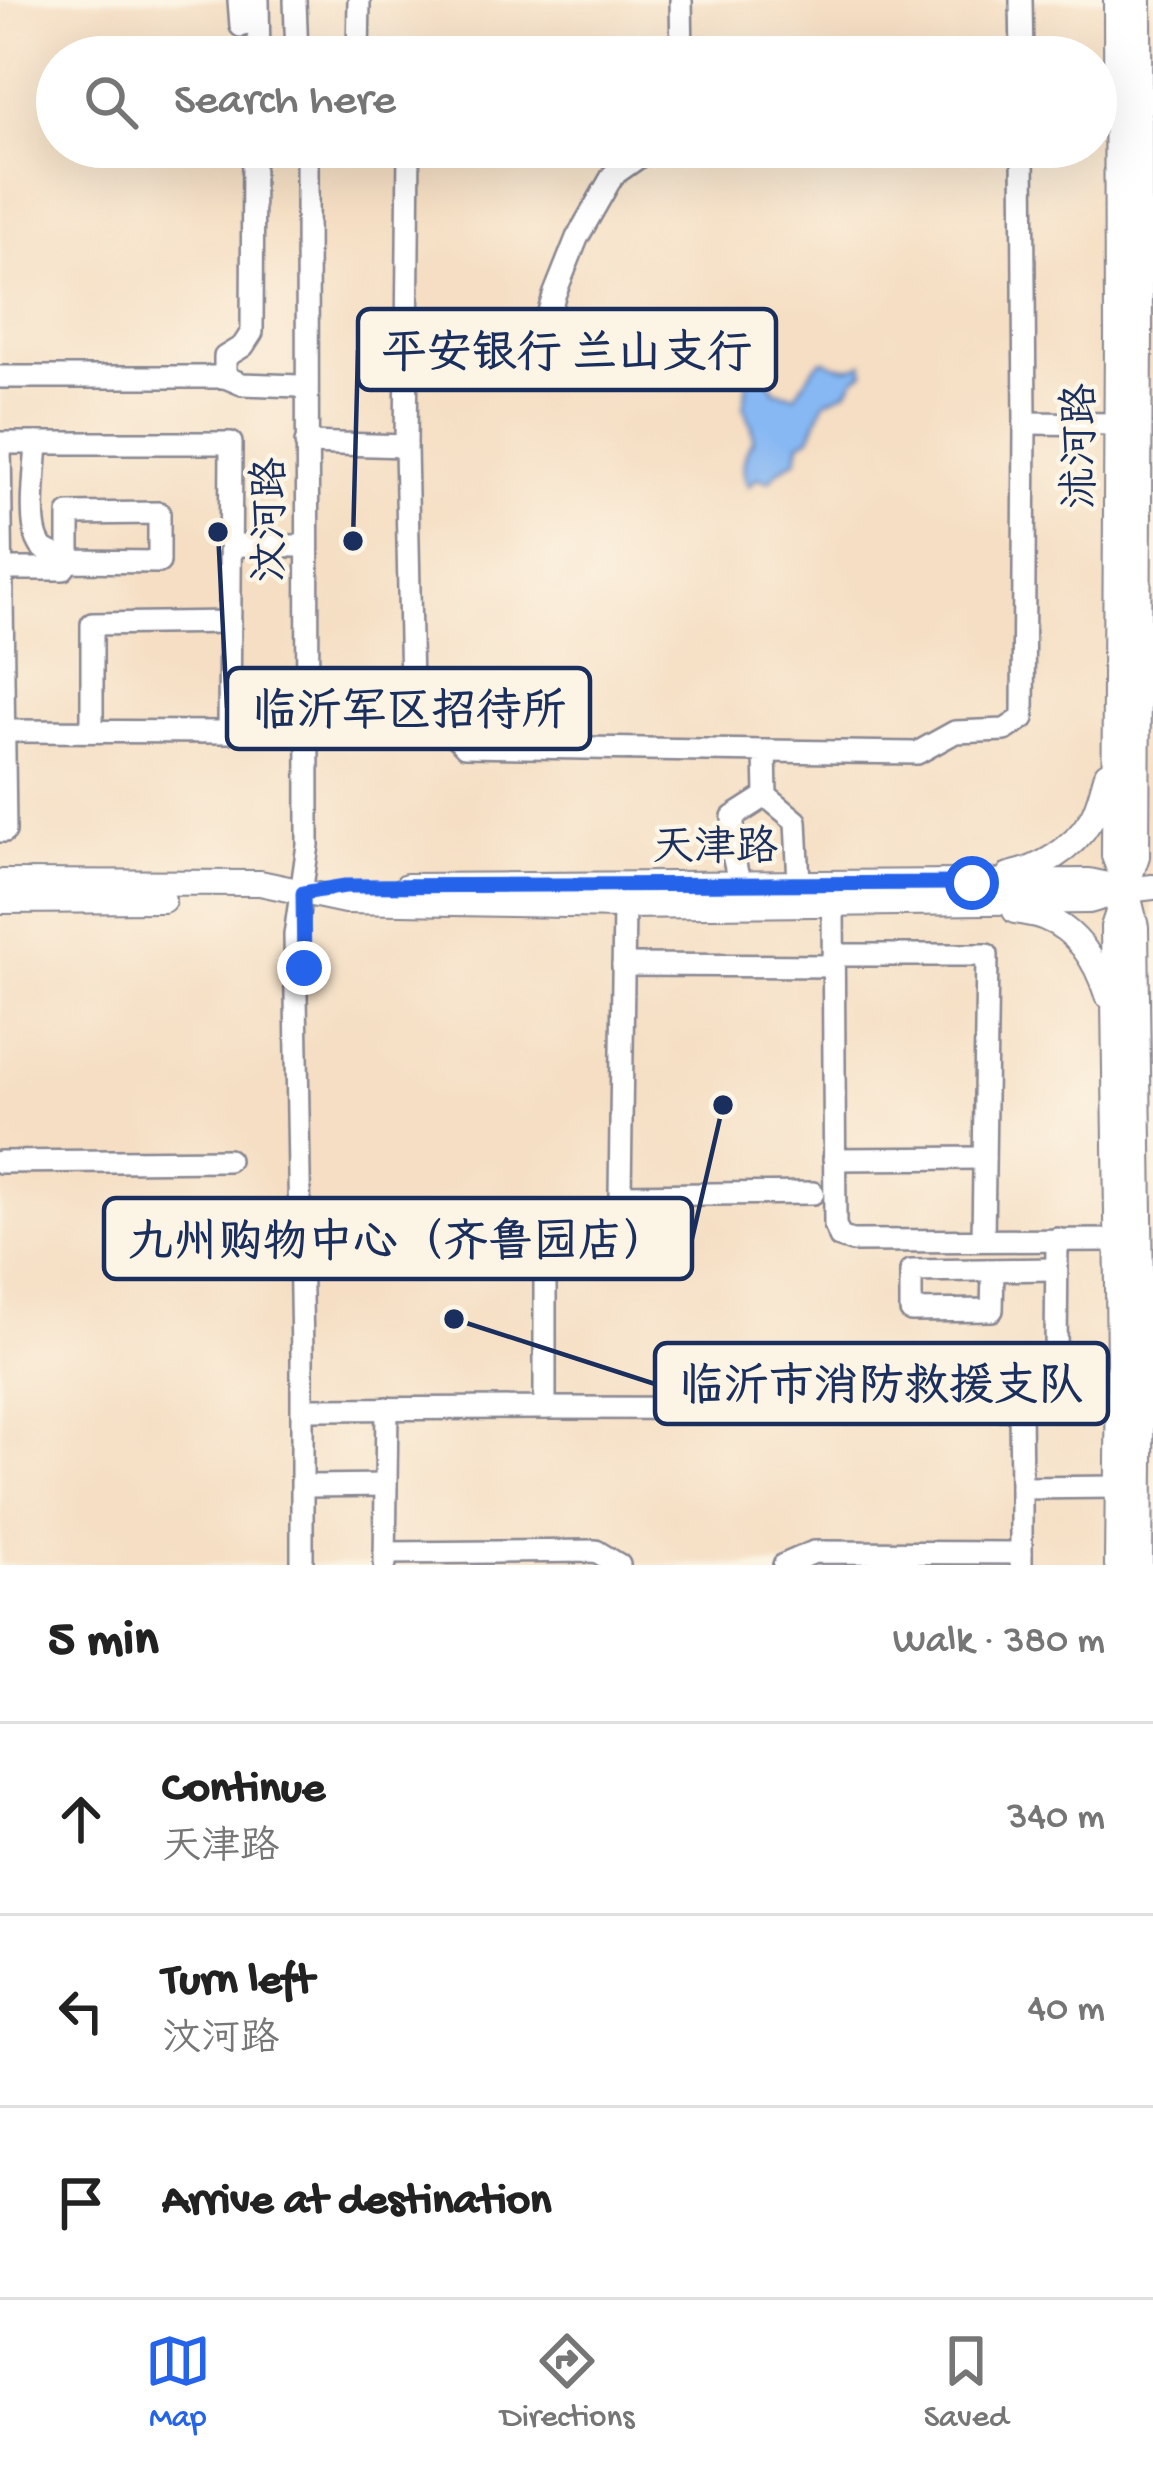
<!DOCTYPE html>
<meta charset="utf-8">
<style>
:root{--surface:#fff;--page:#f2f2f2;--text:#222;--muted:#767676;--line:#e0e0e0;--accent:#2563eb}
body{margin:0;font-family:"Gochi Hand","LXGW WenKai TC",sans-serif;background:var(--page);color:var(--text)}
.stop{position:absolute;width:36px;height:36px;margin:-27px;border:9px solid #2563eb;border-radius:50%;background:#fff}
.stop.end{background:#2563eb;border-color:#fff;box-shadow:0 3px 12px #0008}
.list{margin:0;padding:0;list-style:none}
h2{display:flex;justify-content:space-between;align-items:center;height:156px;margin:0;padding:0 48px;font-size:51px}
h2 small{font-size:39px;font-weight:400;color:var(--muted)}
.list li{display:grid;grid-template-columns:78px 1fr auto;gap:36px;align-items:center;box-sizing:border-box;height:192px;padding:0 48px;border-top:3px solid var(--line)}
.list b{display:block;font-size:45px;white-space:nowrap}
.list p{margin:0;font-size:39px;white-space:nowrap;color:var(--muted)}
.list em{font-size:39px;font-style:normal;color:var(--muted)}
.icon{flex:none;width:66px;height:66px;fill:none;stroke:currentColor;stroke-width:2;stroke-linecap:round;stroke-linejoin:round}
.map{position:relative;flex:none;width:1153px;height:1565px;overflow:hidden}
.search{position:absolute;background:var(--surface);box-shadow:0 12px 48px #0002;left:36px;right:36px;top:36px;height:132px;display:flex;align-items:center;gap:30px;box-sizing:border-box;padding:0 42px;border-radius:66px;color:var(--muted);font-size:45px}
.sheet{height:732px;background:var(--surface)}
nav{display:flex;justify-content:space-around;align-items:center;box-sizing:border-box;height:168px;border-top:3px solid var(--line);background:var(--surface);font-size:33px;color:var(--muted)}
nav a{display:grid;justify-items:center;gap:6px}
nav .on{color:var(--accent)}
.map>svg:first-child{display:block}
</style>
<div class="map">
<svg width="1153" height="1565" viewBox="0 0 1153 1565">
<rect width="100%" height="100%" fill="#fcf5e5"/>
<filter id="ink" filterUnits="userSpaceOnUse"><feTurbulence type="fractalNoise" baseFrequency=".00833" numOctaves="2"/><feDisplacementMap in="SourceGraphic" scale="24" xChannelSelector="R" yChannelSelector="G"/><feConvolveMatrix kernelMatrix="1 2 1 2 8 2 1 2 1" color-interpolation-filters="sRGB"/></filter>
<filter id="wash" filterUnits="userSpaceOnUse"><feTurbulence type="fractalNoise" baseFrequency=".004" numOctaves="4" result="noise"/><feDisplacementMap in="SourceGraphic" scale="48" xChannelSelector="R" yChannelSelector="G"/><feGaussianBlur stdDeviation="2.7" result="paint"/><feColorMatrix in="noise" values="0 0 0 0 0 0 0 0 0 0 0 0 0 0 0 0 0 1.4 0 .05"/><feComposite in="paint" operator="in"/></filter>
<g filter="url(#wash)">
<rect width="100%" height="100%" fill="#f5dec3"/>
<path fill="#87b8f3" stroke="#5174a8" stroke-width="3" d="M824 360C837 366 850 371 863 363L864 372 855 378 847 391 825 401 810 437 800 443 797 459 779 470 769 481 757 478 749 486C740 472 743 453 753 440L752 425 743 406C748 393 745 381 749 366L760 367 766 363 772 367 769 380 775 391 795 395C805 384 811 365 824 360Z"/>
</g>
<g filter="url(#ink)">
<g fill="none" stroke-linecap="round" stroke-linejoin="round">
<g stroke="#888690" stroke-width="26">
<g id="minor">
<polyline points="239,0 241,26"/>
<polyline points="258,0 259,57"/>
<polyline points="295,0 297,57"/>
<polyline points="681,0 682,57"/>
<polyline points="1021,0 1022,57"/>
<polyline points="358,57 359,0"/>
<polyline points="408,356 454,358 535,354 555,293 577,238 613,175 653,147"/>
<polyline points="0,377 225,377 242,384 299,386"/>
<polyline points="225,377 225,357 243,346 252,332 253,147"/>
<polyline points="1025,423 1117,424"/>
<polyline points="0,443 5,831 0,831"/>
<polyline points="2,443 231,443 229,732 5,731"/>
<path d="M37 443C36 467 28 522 39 542 43 551 46 550 54 554"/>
<polyline points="306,443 406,446 411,688 465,746 765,751 766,796 733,817 733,855 739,882"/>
<polyline points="406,446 409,147"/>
<polyline points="231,545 299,546"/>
<polyline points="3,569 63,569 69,561 159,562 159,513 69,514 69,561"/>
<polyline points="92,731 92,624 230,622"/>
<polyline points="765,751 917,753 955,732 1005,730 1023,718 1025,423 1023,147"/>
<polyline points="766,796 796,821 799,883"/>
<polyline points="833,905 835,1225 840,1237 852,1241 1118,1240"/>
<polyline points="624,906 620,1195 813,1193"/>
<polyline points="833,955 987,955 983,1240"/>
<polyline points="623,965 833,966"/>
<polyline points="834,1159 984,1158"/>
<polyline points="0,1162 228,1160"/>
<polyline points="308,1264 600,1266"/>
<polyline points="993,1270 992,1310 911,1311 911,1271 1057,1269"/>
<polyline points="545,1408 1020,1409 1021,1488"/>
<polyline points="309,1409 545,1408 545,1265"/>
<polyline points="856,1409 856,1377 1039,1376 1056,1355 1057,1239"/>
<polyline points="309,1486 386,1485"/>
<polyline points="385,1553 596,1551 619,1565"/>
<polyline points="385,1564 387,1408"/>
<polyline points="1021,1564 1021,1488 1118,1487"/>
<polyline points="302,1565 302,1355 295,935 308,845 307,147"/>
<polyline points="784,1565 814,1552 1021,1553"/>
</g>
</g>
<g stroke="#888690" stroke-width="28">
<g id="major">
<polyline points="1116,0 1117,333 1114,856 1127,890 1136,927 1142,1360 1140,1565"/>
<path d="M1009 875C1040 869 1073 849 1090 821 1099 808 1102 789 1107 774"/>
<polyline points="0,882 260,883 345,901 624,906 1089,901 1127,890 1153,887"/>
<polyline points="407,886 1089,881 1122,888"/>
<polyline points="0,901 163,900"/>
<path d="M1015 911C1025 913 1036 914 1045 918 1078 931 1097 963 1107 995"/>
<polyline points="1117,1565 1119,1360 1113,927 1137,856 1140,333 1139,0"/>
</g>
</g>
<use href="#minor" stroke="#fff" stroke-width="21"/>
<use href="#major" stroke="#fff" stroke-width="24"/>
</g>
</g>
<g fill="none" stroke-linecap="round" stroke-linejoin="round" filter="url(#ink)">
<polyline stroke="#2563eb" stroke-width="15" points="304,968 303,893 345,886 972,883"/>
</g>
<g text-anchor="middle" stroke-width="9" stroke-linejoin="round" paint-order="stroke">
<g font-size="42" fill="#1b2f5e" stroke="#fcf5e5">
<text transform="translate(1077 446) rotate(-90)" y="15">沭河路</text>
<text transform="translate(267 520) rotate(-90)" y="15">汶河路</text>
<text x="715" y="859">天津路</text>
</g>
</g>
<path fill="none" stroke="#1b2f5e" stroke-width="4.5" d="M353 541L358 350M218 532L227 708M723 1105L692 1239M454 1319L655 1384"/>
<g fill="#1b2f5e" stroke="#fcf5e5" stroke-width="4.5">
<circle cx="353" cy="541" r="12"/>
<circle cx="218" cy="532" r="12"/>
<circle cx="723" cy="1105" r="12"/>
<circle cx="454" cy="1319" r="12"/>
</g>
<g fill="#fcf5e5" stroke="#1b2f5e" stroke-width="4.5">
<rect x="358" y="309" width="418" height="81" rx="12"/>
<rect x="227" y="668" width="363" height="81" rx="12"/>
<rect x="104" y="1198" width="588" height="81" rx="12"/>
<rect x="655" y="1343" width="453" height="81" rx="12"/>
</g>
<g font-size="45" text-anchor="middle" font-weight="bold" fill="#1b2f5e">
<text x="567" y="366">平安银行 兰山支行</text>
<text x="409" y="724">临沂军区招待所</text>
<text x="398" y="1255">九州购物中心（齐鲁园店）</text>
<text x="881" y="1399">临沂市消防救援支队</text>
</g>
</svg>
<div class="stop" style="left:972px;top:883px"></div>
<div class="stop end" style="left:304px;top:968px"></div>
<div class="search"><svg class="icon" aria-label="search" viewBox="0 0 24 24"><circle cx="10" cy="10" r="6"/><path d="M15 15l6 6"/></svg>Search here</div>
</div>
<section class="sheet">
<h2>5 min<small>Walk · 380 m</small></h2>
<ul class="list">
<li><svg class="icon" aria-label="ahead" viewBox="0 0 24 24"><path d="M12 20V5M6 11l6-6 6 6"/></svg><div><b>Continue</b><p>天津路</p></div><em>340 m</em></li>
<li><svg class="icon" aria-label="left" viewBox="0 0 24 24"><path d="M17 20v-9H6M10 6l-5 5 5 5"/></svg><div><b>Turn left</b><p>汶河路</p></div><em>40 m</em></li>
<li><svg class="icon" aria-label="arrive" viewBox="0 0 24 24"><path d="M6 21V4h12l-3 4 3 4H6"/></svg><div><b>Arrive at destination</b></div></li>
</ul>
</section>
<nav>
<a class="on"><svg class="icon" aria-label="map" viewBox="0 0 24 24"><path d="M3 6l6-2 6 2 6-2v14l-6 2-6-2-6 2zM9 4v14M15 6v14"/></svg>Map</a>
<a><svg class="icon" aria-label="directions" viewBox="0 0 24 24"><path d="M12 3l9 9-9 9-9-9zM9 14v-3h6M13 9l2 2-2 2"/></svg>Directions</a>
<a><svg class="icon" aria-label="saved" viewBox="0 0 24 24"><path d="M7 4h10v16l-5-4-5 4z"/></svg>Saved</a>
</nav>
